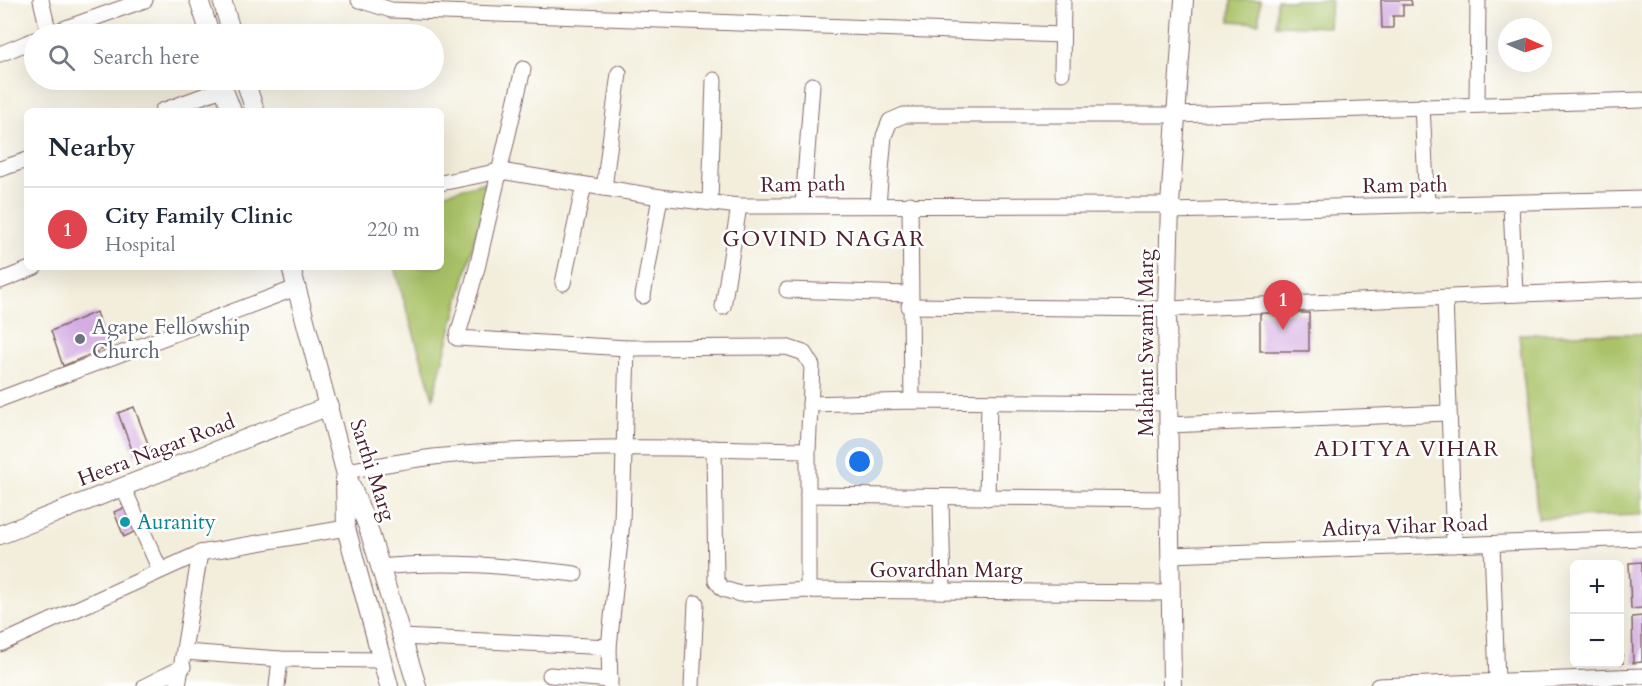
<!DOCTYPE html>
<meta charset="utf-8">
<style>
:root{--surface:#fff;--page:#f2f2f3;--text:#1f2937;--muted:#747a83;--line:#e0e1e3;--accent:#1f6fb2}
body{margin:0;font-family:Cardo,serif;background:var(--page);color:var(--text)}
.controls{position:absolute;right:18px;bottom:18px;display:grid;overflow:hidden;border-radius:9px;box-shadow:0 6px 24px #0002}
.controls button{width:54px;height:54px;display:grid;place-items:center;padding:0;border:0;border-bottom:2px solid var(--line);background:var(--surface);color:var(--text);font:30px sans-serif}
.compass{position:absolute;left:1498px;top:18px;width:54px;height:54px;border-radius:50%;background:var(--surface);box-shadow:0 6px 24px #0002;rotate:93deg}
.you{position:absolute;left:860px;top:462px;width:21px;height:21px;margin:-15px;border:4px solid #fff;border-radius:50%;background:#1a73e8;box-shadow:0 0 0 9px #1a73e833}
.badge{display:grid;place-items:center;width:39px;height:39px;border-radius:50%;background:var(--accent);color:#fff;font-size:20px;font-weight:700}
.pin{position:absolute;translate:-50% -50px;filter:drop-shadow(0 2px 3px #0008)}
.pin::after{content:'';position:absolute;top:32px;width:21px;height:18px;background:inherit;clip-path:polygon(0 0,100% 0,50% 100%)}
.list{margin:0;padding:0;list-style:none}
h2{display:flex;justify-content:space-between;align-items:center;height:78px;margin:0;padding:0 24px;font-size:26px}
h2 small{font-size:20px;font-weight:400;color:var(--muted)}
.list li{display:grid;grid-template-columns:39px 1fr auto;gap:18px;align-items:center;box-sizing:border-box;height:84px;padding:0 24px;border-top:2px solid var(--line)}
.list b{display:block;font-size:22px;white-space:nowrap}
.list p{margin:0;font-size:20px;white-space:nowrap;color:var(--muted)}
.list em{font-size:20px;font-style:normal;color:var(--muted)}
.icon{flex:none;width:33px;height:33px;fill:none;stroke:currentColor;stroke-width:2;stroke-linecap:round;stroke-linejoin:round}
.map{position:relative;flex:none;width:1642px;height:686px;overflow:hidden}
.search{position:absolute;background:var(--surface);box-shadow:0 6px 24px #0002;left:24px;top:24px;width:420px;height:66px;display:flex;align-items:center;gap:15px;box-sizing:border-box;padding:0 21px;border-radius:33px;color:var(--muted);font-size:22px}
.panel{position:absolute;background:var(--surface);box-shadow:0 6px 24px #0002;left:24px;top:108px;width:420px;height:162px;border-radius:9px}
.map>svg:first-child{display:block}
</style>
<div class="map">
<svg width="1642" height="686" viewBox="0 0 1642 686">
<rect width="100%" height="100%" fill="#fff"/>
<filter id="ink" filterUnits="userSpaceOnUse"><feTurbulence type="fractalNoise" baseFrequency=".0167" numOctaves="2"/><feDisplacementMap in="SourceGraphic" scale="12" xChannelSelector="R" yChannelSelector="G"/><feConvolveMatrix kernelMatrix="1 2 1 2 8 2 1 2 1" color-interpolation-filters="sRGB"/></filter>
<filter id="wash" filterUnits="userSpaceOnUse"><feTurbulence type="fractalNoise" baseFrequency=".008" numOctaves="4" result="noise"/><feDisplacementMap in="SourceGraphic" scale="24" xChannelSelector="R" yChannelSelector="G"/><feGaussianBlur stdDeviation="1.35" result="paint"/><feColorMatrix in="noise" values="0 0 0 0 0 0 0 0 0 0 0 0 0 0 0 0 0 1.4 0 .05"/><feComposite in="paint" operator="in"/></filter>
<g filter="url(#wash)">
<rect width="100%" height="100%" fill="#f3eedb"/>
<g fill="#aac369" stroke="#7a714a" stroke-width="1.5">
<polygon points="1231,0 1260,0 1259,23 1230,21"/>
<polygon points="1277,0 1331,0 1329,27 1276,25"/>
<polygon points="490,181 433,398 394,267 441,267 441,194"/>
<polygon points="1519,334 1642,334 1642,515 1538,518"/>
</g>
<g id="blocks">
<g fill="#d4ade2">
<polygon points="1381,0 1411,0 1412,5 1403,5 1403,16 1393,16 1393,28 1382,28"/>
<polygon points="96,312 108,347 63,366 51,331"/>
<rect x="1260" y="313" width="49" height="38"/>
<polygon points="134,407 150,449 134,455 118,413"/>
<polygon points="127,507 136,531 124,537 114,512"/>
<polygon points="1642,562 1642,608 1631,609 1629,563"/>
<polygon points="1620,615 1623,663 1620,664"/>
<polygon points="1642,616 1642,662 1633,663 1632,617"/>
</g>
</g>
</g>
<g filter="url(#ink)">
<use href="#blocks" fill-opacity="0" stroke="#856769" stroke-width="1.5"/>
<g fill="none" stroke-linecap="round" stroke-linejoin="round">
<g stroke="#856769" stroke-width="17">
<g id="minor">
<polyline points="41,0 49,34 145,0"/>
<polyline points="359,0 391,10 1061,35"/>
<polyline points="0,54 34,40"/>
<polyline points="523,69 477,268 457,338 627,348 786,347 804,353 812,366 808,450 808,590"/>
<polyline points="1062,73 1063,0"/>
<polyline points="1477,105 1478,0"/>
<polyline points="1422,106 1427,205"/>
<polyline points="162,111 222,89"/>
<polyline points="0,169 27,160"/>
<polyline points="441,183 500,171 660,197 739,206 1170,205"/>
<polyline points="604,188 619,73"/>
<polyline points="710,202 714,80"/>
<polyline points="878,204 884,136 890,121 904,115 1175,115 1642,100"/>
<polyline points="910,204 912,401"/>
<polyline points="1511,204 1515,294"/>
<polyline points="803,205 812,85"/>
<polyline points="1170,211 1642,199"/>
<polyline points="0,281 35,267"/>
<polyline points="563,283 584,185"/>
<polyline points="787,290 909,294"/>
<polyline points="643,296 660,197"/>
<polyline points="1445,298 1454,545"/>
<polyline points="909,306 1167,309 1642,289"/>
<polyline points="723,307 739,206"/>
<polyline points="0,399 296,288"/>
<polyline points="810,404 912,401 1168,403"/>
<polyline points="1169,425 1447,413"/>
<polyline points="714,448 716,580 723,589 740,594 808,590 1170,593"/>
<path d="M345 471C378 466 411 459 444 456 565 444 687 448 808 450"/>
<polyline points="123,487 160,570"/>
<polyline points="808,495 1168,499"/>
<polyline points="941,497 943,591"/>
<polyline points="987,498 989,402"/>
<polyline points="1492,544 1497,681"/>
<polyline points="1170,555 1642,538"/>
<path d="M380 567C447 560 509 566 575 574"/>
<polyline points="402,637 609,647"/>
<polyline points="0,644 200,553 346,528"/>
<polyline points="185,652 280,659 382,660"/>
<polyline points="550,675 610,680"/>
<polyline points="145,686 183,667"/>
<polyline points="178,686 200,553"/>
<polyline points="277,686 280,659"/>
<polyline points="610,686 609,647 622,522 627,348"/>
<polyline points="692,686 696,603"/>
<polyline points="1378,686 1642,676"/>
</g>
</g>
<g stroke="#856769" stroke-width="20">
<g id="tertiary">
<polyline points="199,0 210,34"/>
<polyline points="222,0 232,34"/>
<polyline points="220,80 232,111"/>
<polyline points="245,80 255,111"/>
<polyline points="291,267 345,471 368,527 417,686"/>
<polyline points="345,479 346,528 389,686"/>
<polyline points="0,535 329,406"/>
<polyline points="1172,686 1167,309 1170,205 1184,0"/>
</g>
</g>
<use href="#minor" stroke="#fff" stroke-width="15"/>
<use href="#tertiary" stroke="#fff" stroke-width="18"/>
</g>
</g>
<circle fill="#6b7280" stroke="#fff" stroke-width="2" cx="80" cy="339" r="6"/>
<circle fill="#0f9aa8" stroke="#fff" stroke-width="2" cx="125" cy="522" r="6"/>
<g text-anchor="middle" stroke-width="5" stroke-linejoin="round" paint-order="stroke">
<g font-size="21" fill="#4a1f2b" stroke="#fff">
<text transform="translate(803 184) rotate(-1)" y="7">Ram path</text>
<text transform="translate(1405 185) rotate(-1)" y="7">Ram path</text>
<text transform="translate(1146 343) rotate(-90)" y="7">Mahant Swami Marg</text>
<text transform="translate(156 450) rotate(-21)" y="7">Heera Nagar Road</text>
<text transform="translate(373 470) rotate(72)" y="7">Sarthi Marg</text>
<text transform="translate(1405 526) rotate(-2)" y="7">Aditya Vihar Road</text>
<text x="946" y="577">Govardhan Marg</text>
</g>
<g font-size="21" fill="#5b616d" stroke="#fff" text-anchor="start">
<text x="92" y="334">Agape Fellowship<tspan x="92" dy="24">Church</tspan></text>
</g>
<g font-size="21" fill="#0d838f" stroke="#fff" text-anchor="start">
<text x="137" y="529">Auranity</text>
</g>
<g font-size="22" letter-spacing="1.5" fill="#4a1f2b" stroke="#fff">
<text x="824" y="246">GOVIND NAGAR</text>
<text x="1407" y="456">ADITYA VIHAR</text>
</g>
</g>
</svg>
<div class="controls">
<button>+</button>
<button>−</button>
</div>
<svg class="compass" viewBox="-18 -18 36 36"><path d="M0-13l5 13h-10z" fill="#e53935"/><path d="M0 13l5-13h-10z" fill="#747a83"/></svg>
<div class="you"></div>
<div class="pin badge" style="left:1283px;top:330px;background:#e0444e">1</div>
<div class="search"><svg class="icon" aria-label="search" viewBox="0 0 24 24"><circle cx="10" cy="10" r="6"/><path d="M15 15l6 6"/></svg>Search here</div>
<section class="panel">
<h2>Nearby<small></small></h2>
<ul class="list">
<li><span class="badge" style="background:#e0444e">1</span><div><b>City Family Clinic</b><p>Hospital</p></div><em>220 m</em></li>
</ul>
</section>
</div>
